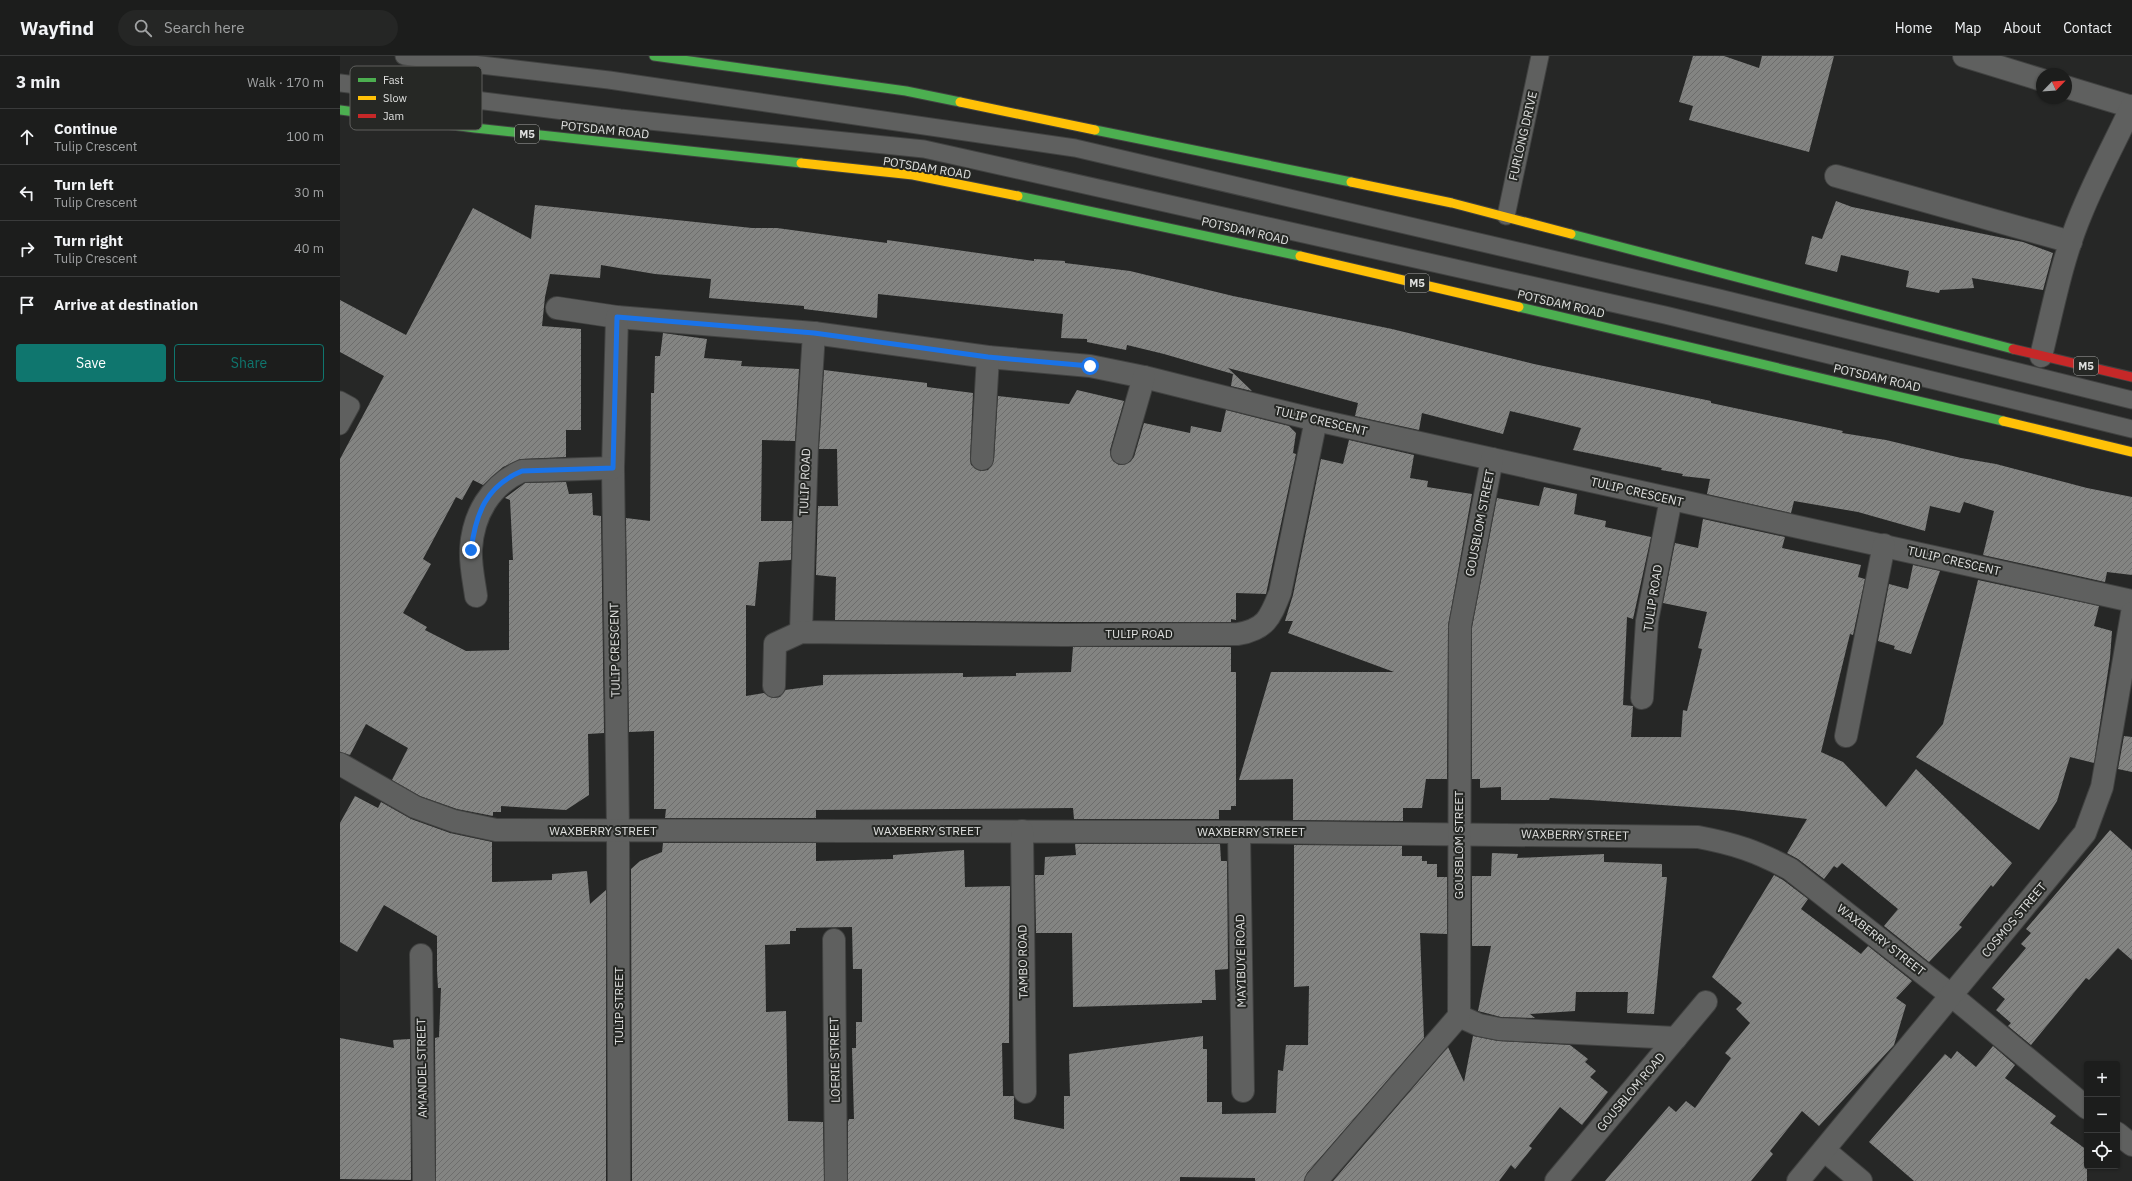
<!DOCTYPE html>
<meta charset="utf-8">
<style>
:root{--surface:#1c1d1c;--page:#252625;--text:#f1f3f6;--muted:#a0a2a3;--line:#3a3b3b;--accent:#0f766e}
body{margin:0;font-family:"IBM Plex Sans",sans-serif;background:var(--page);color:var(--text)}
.controls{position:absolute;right:12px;bottom:12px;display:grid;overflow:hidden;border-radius:4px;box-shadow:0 1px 3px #0004}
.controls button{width:36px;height:36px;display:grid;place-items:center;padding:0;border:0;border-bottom:1px solid var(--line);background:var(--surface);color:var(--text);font:20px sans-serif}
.compass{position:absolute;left:1696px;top:12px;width:36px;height:36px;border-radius:50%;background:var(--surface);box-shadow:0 1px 3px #0004;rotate:65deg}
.stop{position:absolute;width:12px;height:12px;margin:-9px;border:3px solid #1a73e8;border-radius:50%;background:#fff}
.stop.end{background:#1a73e8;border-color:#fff;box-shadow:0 1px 4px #0008}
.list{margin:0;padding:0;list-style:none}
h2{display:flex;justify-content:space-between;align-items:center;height:52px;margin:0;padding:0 16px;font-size:17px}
h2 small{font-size:13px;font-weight:400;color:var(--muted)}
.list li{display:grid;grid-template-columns:26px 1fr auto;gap:12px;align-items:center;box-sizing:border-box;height:56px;padding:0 16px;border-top:1px solid var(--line)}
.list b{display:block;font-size:15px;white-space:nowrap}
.list p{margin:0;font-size:13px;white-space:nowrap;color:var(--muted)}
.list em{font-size:13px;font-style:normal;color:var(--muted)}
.actions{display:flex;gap:8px;padding:12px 16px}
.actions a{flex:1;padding:9px 0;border:1px solid var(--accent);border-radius:4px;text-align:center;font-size:14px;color:var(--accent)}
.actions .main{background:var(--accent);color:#fff}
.icon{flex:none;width:22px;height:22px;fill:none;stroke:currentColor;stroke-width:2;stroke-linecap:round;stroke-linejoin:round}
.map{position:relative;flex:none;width:1792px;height:1125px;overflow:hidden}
header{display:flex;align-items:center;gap:24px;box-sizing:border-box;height:56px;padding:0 20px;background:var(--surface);border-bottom:1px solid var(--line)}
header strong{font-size:19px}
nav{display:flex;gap:22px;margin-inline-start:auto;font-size:14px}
.search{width:280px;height:36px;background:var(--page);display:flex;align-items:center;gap:10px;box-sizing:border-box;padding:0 14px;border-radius:22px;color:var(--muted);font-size:15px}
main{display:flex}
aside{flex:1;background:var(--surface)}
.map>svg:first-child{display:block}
</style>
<header>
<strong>Wayfind</strong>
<div class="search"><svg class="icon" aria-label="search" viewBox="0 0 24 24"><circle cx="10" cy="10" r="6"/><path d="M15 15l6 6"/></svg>Search here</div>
<nav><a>Home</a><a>Map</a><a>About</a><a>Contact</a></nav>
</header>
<main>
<aside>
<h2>3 min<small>Walk · 170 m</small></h2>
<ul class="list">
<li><svg class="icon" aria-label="ahead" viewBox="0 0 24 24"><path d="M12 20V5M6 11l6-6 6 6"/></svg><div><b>Continue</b><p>Tulip Crescent</p></div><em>100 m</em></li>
<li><svg class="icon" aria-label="left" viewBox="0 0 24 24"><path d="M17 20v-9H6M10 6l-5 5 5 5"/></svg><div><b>Turn left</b><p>Tulip Crescent</p></div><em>30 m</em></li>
<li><svg class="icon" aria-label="right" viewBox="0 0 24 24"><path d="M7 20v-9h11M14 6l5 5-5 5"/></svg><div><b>Turn right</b><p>Tulip Crescent</p></div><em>40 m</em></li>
<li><svg class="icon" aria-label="arrive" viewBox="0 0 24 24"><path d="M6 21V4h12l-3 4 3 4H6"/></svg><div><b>Arrive at destination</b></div></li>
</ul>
<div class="actions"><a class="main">Save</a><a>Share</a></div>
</aside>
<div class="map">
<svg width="1792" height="1125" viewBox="0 0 1792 1125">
<defs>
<pattern id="building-hatch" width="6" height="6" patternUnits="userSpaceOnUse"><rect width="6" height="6" fill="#838482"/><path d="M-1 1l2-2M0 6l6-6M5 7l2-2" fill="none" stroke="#6d6d6c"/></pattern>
</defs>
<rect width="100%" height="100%" fill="#262726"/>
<g fill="url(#building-hatch)">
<polygon points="1353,0 1384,0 1419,12 1422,0 1494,0 1469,96 1349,64 1353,50 1339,46"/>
<polygon points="1496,145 1512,151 1683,186 1713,197 1703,234 1632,222 1634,232 1600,234 1599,237 1566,231 1569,215 1501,199 1497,216 1465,208 1472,180 1482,183"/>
<polygon points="195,149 412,172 437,172 547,187 547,184 694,205 694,203 725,205 725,207 790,215 893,240 1052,273 1194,308 1371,345 1371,347 1503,375 1502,377 1546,384 1621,402 1656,408 1747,432 1792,441 1792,519 1767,516 1765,526 1643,499 1654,455 1624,446 1620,457 1590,450 1585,475 1518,456 1454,445 1451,457 1367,438 1370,423 1342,420 1343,418 1321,414 1322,412 1233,394 1241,372 1170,355 1163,378 1082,357 1079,374 1015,360 1018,347 888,312 912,335 891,330 893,318 824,298 787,289 786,294 747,286 747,283 721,282 723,258 538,238 537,262 464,253 464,250 369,242 371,223 315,218 261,209 260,222 210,218 205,241 202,270 241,273 241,374 226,374 226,401 181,403 163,411 143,429 133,424 122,444 116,441 83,503 91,508 63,557 87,571 85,574 126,595 169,594 169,504 173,504 170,444 165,442 185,427 226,426 229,438 252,437 253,459 261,460 264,677 248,678 249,739 226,754 161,750 161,756 153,756 153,760 117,753 80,740 52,724 68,692 26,668 10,699 0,696 0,403 44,320 0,296 0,244 66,279 133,152 191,183"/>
<polygon points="323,277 367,283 364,302 402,305 401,310 459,313 455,385 422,384 421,465 452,465 451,504 419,506 415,550 406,549 406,640 424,637 433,642 440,641 445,634 483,629 483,619 623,617 623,621 676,620 676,617 731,616 733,591 891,591 891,616 896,616 896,750 891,750 891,754 879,754 879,763 734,763 733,752 476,754 476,762 325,762 326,753 314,753 314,675 289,676 286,462 310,465 311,337 314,337 315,300 320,300"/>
<polygon points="484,314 587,327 587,331 633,337 630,403 631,409 641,415 648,414 654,404 658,340 729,348 737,334 784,345 770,394 773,405 779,409 790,406 794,401 804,367 850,377 851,370 879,376 881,376 886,354 949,370 956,377 953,397 956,398 926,538 896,537 896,564 891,563 891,566 723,566 495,564 496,521 476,519 478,450 498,450 497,393 479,393"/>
<polygon points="1009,384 1074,399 1070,422 1088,425 1087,431 1132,438 1108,570 1107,723 1086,723 1082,752 1063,752 1063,765 953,764 953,723 899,724 931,616 1054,616 948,577 953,565 945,565 953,539 981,403 1003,408"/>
<polygon points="1204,431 1237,438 1234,458 1266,465 1265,471 1311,481 1293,563 1287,561 1283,649 1293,650 1291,681 1341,681 1343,654 1347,655 1362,593 1358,592 1367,556 1323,547 1335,487 1358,492 1363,463 1445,481 1442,492 1521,509 1518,521 1525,523 1513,579 1510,578 1481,696 1503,706 1546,751 1576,713 1672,807 1653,831 1651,829 1619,869 1622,871 1589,906 1544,870 1558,853 1502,807 1497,812 1494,810 1484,823 1458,803 1447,797 1467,763 1394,754 1250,744 1210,742 1209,744 1161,744 1161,731 1140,732 1140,723 1132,723 1132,571 1157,442 1199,450"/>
<polygon points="1573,509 1600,515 1571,598 1554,593 1557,581 1555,590 1538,585 1549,528 1568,533"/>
<polygon points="1638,524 1759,550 1754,570 1772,575 1770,602 1754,707 1730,701 1717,745 1699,774 1576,701 1603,668"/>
<polygon points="1784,680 1792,681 1792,716 1778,713"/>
<polygon points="15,740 38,752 41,746 71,763 110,777 152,786 152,826 212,824 212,818 247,815 250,848 266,834 266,1125 96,1125 95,982 99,981 101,932 98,932 97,915 97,880 44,849 17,896 0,886 0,767"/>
<polygon points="1770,774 1792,794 1792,904 1778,892 1749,924 1746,922 1691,989 1668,970 1671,967 1656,954 1665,943 1652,932 1686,892 1681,888 1691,877 1686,873"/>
<polygon points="323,787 476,787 476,805 553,803 553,799 624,794 625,831 670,830 669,987 662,987 663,1040 674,1040 674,1063 724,1073 724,1040 730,1040 729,998 863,980 863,993 867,993 867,1046 882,1046 882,1058 936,1057 938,1014 943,1015 946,989 968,989 969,930 954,931 954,789 1062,790 1062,800 1082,800 1082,805 1087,805 1087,808 1097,808 1097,821 1107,821 1107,878 1080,877 1084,982 967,1117 964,1125 915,1125 915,1122 840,1121 840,1125 508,1125 508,1066 509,1063 514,1063 512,992 516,992 516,966 522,966 522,913 513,913 512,871 456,872 456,875 450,875 450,888 425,889 426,956 446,955 448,1065 483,1066 484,1125 292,1125 291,813 300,805 322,796"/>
<polygon points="735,788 880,788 881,805 887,805 888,913 875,914 876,944 862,944 862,947 733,951 732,877 696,877 695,819 704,819 705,801 736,799"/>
<polygon points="1152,797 1178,798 1177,802 1264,798 1264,806 1322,808 1322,821 1327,821 1314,958 1287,957 1288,936 1236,936 1235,955 1190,958 1195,962 1161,961 1138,955 1151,890 1132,890 1132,820 1151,820"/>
<polygon points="1434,819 1443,824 1468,843 1461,853 1521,898 1528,890 1572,925 1556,942 1566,949 1554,989 1479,1070 1462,1055 1430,1095 1433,1098 1411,1125 1265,1125 1329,1050 1336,1056 1346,1045 1355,1052 1391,1002 1385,997 1410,967 1396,953 1402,947 1372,921"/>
<polygon points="1133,980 1158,985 1230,989 1248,1003 1245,1006 1256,1015 1250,1021 1268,1036 1242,1069 1220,1051 1189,1090 1192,1092 1175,1113 1171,1109 1159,1125 993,1125 1108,991 1124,1026"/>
<polygon points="0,982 54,992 53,984 70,983 71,1124 0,1123"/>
<polygon points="1653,990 1675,1009 1665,1022 1716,1060 1710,1067 1747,1094 1747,1125 1574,1125 1529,1086 1605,998 1611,1003 1617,995 1636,1011"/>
</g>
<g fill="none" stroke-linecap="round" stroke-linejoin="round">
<g stroke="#414241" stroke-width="19">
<g id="lane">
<polyline points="64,0 269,24 735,92 1379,242 1792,344"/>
<polyline points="0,27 280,62 584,93 1325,259 1792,373"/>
<polyline points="1166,160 1200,0"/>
<polyline points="0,344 11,350 0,370"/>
</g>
</g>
<g stroke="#414241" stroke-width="24">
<g id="street">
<polyline points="1624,0 1702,24"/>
<polyline points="1726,31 1792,51"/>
<polyline points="1496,120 1731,186"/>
<polyline points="217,252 277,261 474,277 648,301 750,310 804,321 976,364 1792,545"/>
<polyline points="277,261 273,412 278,775 279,1125"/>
<path d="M1701 300C1713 252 1722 203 1741 158 1756 121 1775 86 1792 50"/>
<polyline points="782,397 804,321"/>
<polyline points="642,403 648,301"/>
<path d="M136 540C134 525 130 508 131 493 133 459 150 429 182 415L273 412"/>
<polyline points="461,576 467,388 474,277"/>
<path d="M434 630 435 588 461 576 723 579 898 578C926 573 930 562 940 537L976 364"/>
<polyline points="1302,642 1307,565 1331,443"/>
<polyline points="1506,680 1544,489"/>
<path d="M0 708 75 751 114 765 156 774 899 776 1358 781C1395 788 1416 795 1450 813L1612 940 1747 1052"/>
<polyline points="682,775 685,1036"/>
<polyline points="899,776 903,1035"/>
<polyline points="494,884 496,1125"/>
<polyline points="81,899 84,1125"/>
<polyline points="1119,960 1139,969 1159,973 1336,982"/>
<polyline points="1777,1077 1792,1089"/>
<polyline points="1484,1094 1521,1125"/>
<polyline points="976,1125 1119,960 1120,570 1152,403"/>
<polyline points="1216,1125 1366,946"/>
<polyline points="1458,1125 1745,777 1762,731 1792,557"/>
</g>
</g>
<g stroke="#414241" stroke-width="11">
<g id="fast">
<polyline points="314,0 566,35 620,46"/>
<polyline points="0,54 135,72 461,107"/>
<polyline points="755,74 1011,126"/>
<polyline points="678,140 960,200"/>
<polyline points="1231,178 1673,293"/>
<polyline points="1179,251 1663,365"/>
</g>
</g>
<g stroke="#414241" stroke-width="11">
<g id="slow">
<polyline points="620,46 755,74"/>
<polyline points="461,107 573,119 678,140"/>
<polyline points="1011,126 1112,147 1231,178"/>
<polyline points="960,200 1179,251"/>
<polyline points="1663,365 1792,396"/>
</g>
</g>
<g stroke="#414241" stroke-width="11">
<polyline id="jam" points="1673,293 1792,321"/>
</g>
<use href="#lane" stroke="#5f605f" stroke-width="17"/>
<use href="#street" stroke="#5f605f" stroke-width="22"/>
<use href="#fast" stroke="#4caf50" stroke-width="9"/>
<use href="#slow" stroke="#ffc107" stroke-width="9"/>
<use href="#jam" stroke="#c62828" stroke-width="9"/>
</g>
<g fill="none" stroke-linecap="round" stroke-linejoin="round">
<path stroke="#1a73e8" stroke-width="5" d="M131 494C136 457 146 430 182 415L273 412 277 261 474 277 648 301 750 310"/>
</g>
<g text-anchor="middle" stroke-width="4" stroke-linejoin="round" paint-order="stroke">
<g fill="#262825" stroke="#a8a9a7" stroke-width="1">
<rect x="175" y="69" width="24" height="18" rx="3"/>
<rect x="1065" y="218" width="24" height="18" rx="3"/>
<rect x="1734" y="301" width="24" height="18" rx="3"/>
</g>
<g font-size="11" font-weight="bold" fill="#dfe0df">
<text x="187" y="82">M5</text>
<text x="1077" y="231">M5</text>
<text x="1746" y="314">M5</text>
</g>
<g font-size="12" fill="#dfe0df" stroke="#262825">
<text transform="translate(265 74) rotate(6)" y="4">POTSDAM ROAD</text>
<text transform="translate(1183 80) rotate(-77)" y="4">FURLONG DRIVE</text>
<text transform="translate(587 112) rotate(9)" y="4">POTSDAM ROAD</text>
<text transform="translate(905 175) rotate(13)" y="4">POTSDAM ROAD</text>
<text transform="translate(1221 248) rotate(13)" y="4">POTSDAM ROAD</text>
<text transform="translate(1537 322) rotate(13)" y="4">POTSDAM ROAD</text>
<text transform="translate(981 365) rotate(13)" y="4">TULIP CRESCENT</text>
<text transform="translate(465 426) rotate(-88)" y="4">TULIP ROAD</text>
<text transform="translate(1297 436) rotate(13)" y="4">TULIP CRESCENT</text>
<text transform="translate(1140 467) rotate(-79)" y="4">GOUSBLOM STREET</text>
<text transform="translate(1614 505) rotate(13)" y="4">TULIP CRESCENT</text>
<text transform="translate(1313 542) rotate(-81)" y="4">TULIP ROAD</text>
<text x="799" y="582">TULIP ROAD</text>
<text transform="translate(275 594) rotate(-91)" y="4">TULIP CRESCENT</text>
<text x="263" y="779">WAXBERRY STREET</text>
<text x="587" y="779">WAXBERRY STREET</text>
<text x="911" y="780">WAXBERRY STREET</text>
<text transform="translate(1235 779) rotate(1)" y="4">WAXBERRY STREET</text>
<text transform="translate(1119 789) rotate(-90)" y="4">GOUSBLOM STREET</text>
<text transform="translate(1674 864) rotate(-50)" y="4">COSMOS STREET</text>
<text transform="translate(1541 884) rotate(38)" y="4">WAXBERRY STREET</text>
<text transform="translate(901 905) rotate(-91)" y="4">MAYIBUYE ROAD</text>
<text transform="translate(683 906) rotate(-91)" y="4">TAMBO ROAD</text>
<text transform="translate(279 950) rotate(-90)" y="4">TULIP STREET</text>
<text transform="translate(495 1004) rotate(-91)" y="4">LOERIE STREET</text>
<text transform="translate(82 1012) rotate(-91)" y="4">AMANDEL STREET</text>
<text transform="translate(1291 1036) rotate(-50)" y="4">GOUSBLOM ROAD</text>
</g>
</g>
<rect x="10" y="10" width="132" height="64" rx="6" fill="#262825" stroke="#5e5f5d" stroke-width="1"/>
<rect x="18" y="22" width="18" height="4" fill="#4caf50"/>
<rect x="18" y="40" width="18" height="4" fill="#ffc107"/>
<rect x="18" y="58" width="18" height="4" fill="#c62828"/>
<g font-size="11" fill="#dfe0df">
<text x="43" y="28">Fast</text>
<text x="43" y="46">Slow</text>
<text x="43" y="64">Jam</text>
</g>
</svg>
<div class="controls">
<button>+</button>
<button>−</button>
<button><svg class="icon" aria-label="locate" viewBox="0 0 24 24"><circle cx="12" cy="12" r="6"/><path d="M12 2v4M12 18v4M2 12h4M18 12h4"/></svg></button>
</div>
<svg class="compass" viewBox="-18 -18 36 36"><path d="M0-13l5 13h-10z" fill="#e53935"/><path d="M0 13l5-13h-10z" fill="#a0a2a3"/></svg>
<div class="stop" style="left:750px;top:310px"></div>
<div class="stop end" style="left:131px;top:494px"></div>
</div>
</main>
